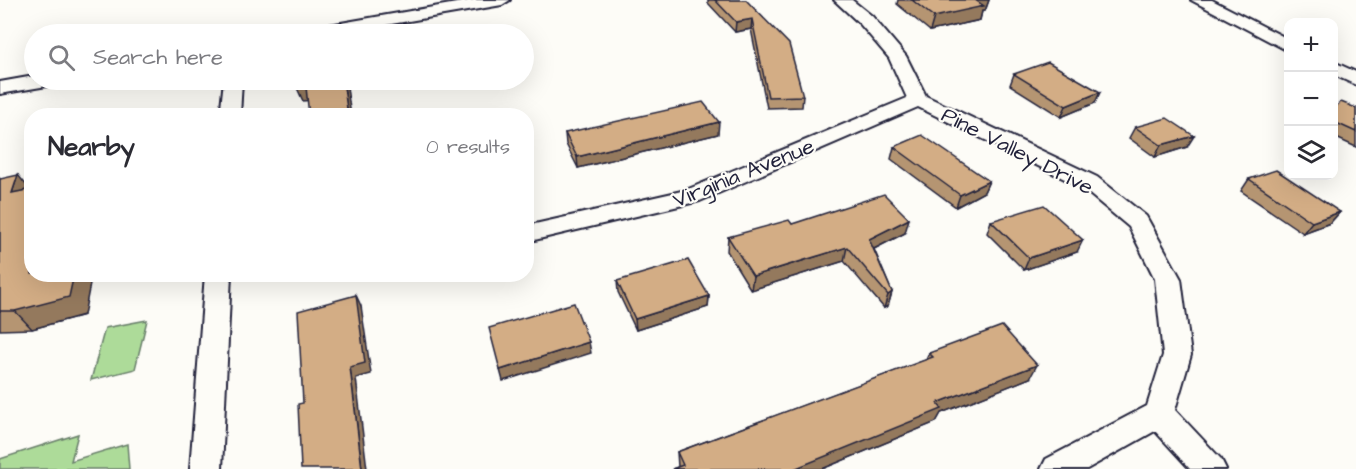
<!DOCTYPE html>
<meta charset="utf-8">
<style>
:root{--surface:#fff;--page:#f2f2f3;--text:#2b2b33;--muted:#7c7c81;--line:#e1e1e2}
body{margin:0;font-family:"Architects Daughter",sans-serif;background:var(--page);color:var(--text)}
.controls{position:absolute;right:18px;top:18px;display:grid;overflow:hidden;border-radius:12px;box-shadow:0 6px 24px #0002}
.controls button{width:54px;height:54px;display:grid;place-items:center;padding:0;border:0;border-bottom:2px solid var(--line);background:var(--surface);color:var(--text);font:30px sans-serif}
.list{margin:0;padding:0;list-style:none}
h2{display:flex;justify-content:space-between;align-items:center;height:78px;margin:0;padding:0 24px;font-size:26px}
h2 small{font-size:20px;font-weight:400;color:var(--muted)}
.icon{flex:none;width:33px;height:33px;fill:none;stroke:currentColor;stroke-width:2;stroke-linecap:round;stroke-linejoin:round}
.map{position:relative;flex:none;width:1356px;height:469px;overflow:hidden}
.search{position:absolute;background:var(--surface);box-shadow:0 6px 24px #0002;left:24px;top:24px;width:510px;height:66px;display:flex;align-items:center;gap:15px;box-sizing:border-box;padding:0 21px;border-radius:33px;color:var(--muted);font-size:22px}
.panel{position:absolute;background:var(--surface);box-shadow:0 6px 24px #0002;left:24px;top:108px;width:510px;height:174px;border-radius:24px}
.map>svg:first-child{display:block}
</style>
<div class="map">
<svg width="1356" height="469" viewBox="0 0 1356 469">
<rect width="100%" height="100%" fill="#fdfcf7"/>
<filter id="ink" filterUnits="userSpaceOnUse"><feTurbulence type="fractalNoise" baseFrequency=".0167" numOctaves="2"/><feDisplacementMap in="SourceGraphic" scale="12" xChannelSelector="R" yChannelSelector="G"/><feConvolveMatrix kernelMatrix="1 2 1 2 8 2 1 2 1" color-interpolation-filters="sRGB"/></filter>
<g filter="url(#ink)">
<g fill="#addb99" stroke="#687e6a" stroke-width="1.5">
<polygon points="147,320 135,369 91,380 105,328"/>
<polygon points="78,434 71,461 127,444 129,469 0,469 0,459"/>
</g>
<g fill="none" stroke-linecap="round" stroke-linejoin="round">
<g stroke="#22223b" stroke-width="4">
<g id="minor">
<polygon points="474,0 510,0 502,5 333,34 297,34 306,29"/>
<polygon points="834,0 852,0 872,16 906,56 926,96 1097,177 1146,216 1181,279 1191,355 1175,410 1221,459 1226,469 1190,469 1155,431 1087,469 1041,469 1046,459 1147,406 1163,355 1155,279 1129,227 1081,187 918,107 700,201 526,242 526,226 686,190 907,98 889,58 860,24"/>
<polygon points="1191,0 1212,0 1288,39 1288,51"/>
<polygon points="1334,62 1356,72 1356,85 1334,75"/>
<polygon points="34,76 34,80 56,80 47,86 0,94 0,82"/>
<polygon points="224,80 242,80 240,116 220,116"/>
<polygon points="205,274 231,274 222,469 190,469"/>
</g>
</g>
<use href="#minor" fill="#fdfcf7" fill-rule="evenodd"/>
</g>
<g fill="#b59572" stroke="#22223b" stroke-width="1.5">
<polygon points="708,0 746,0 803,96 802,107 767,108 751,29 735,32 708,3"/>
<polygon points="898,0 989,0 985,11 982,11 980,20 930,31 897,4"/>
<polygon points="1014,74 1100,92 1095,103 1061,117 1010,85"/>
<polygon points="1334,108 1356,108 1356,147 1334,137"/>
<polygon points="1135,127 1187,147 1155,157 1129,138"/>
<polygon points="565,133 718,134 578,168 566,144"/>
<polygon points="894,147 989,181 984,192 956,207 891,159"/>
<polygon points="0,179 84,315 32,329 0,330"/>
<polygon points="1249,179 1340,212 1330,223 1303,233 1241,191"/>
<polygon points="991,221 1077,252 1024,270 987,233"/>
<polygon points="792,224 905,233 874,249 892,292 888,306 884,308 844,261 751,290 727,251 728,237"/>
<polygon points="617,281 709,296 708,307 636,330 618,292"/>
<polygon points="929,353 1030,378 941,413 936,422 822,469 672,469 678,467 677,452 926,360"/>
</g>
<g fill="#94795d" stroke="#22223b" stroke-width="1.5">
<polygon points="975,0 989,0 985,11 982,11 980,20 930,31 934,17"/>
<polygon points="752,19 751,29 735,32 736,22"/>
<polygon points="343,80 346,80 351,116 348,116"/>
<polygon points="306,87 312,100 303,101 297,88"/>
<polygon points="1100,92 1095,103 1061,117 1066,106"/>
<polygon points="719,122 718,134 578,168 577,157"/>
<polygon points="1194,136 1187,147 1155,157 1161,145"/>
<polygon points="18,175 32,192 12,193"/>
<polygon points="989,181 984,192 956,207 960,195"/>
<polygon points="1340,212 1330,223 1303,233 1312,222"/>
<polygon points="909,219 905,233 866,253 869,239"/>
<polygon points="1083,240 1077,252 1024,270 1029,258"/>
<polygon points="847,247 844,261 751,290 753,276"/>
<polygon points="74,274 92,274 84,315 32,329 15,311"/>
<polygon points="892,292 888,306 884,308 888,295"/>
<polygon points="356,295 361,306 371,374 356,378 367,469 362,469 350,367"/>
<polygon points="709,296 708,307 636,330 635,319"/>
<polygon points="589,342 591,353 503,381 500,370"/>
<polygon points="1037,365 1030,378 941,413 936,422 822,469 794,469 937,403"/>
</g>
<g fill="#d3ad85" stroke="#22223b" stroke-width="1.5">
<polygon points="715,0 746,0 789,44 803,96 768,97 752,19 736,22"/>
<polygon points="912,0 975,0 984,6 934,17"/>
<polygon points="457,32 458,34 442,34"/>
<polygon points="1048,62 1100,92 1066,106 1014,74"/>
<polygon points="297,80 343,80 348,116 309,116 306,87 297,88"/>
<polygon points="703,102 719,122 577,157 565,133"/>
<polygon points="1341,102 1356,108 1356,132 1334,122 1334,108"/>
<polygon points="1167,118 1194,136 1161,145 1135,127"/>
<polygon points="922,135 989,181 960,195 894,147"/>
<polygon points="1276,170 1340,212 1312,222 1249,179"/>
<polygon points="18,175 12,193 32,189 32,274 74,274 69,297 15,311 0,311 0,179"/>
<polygon points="884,194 909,219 869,239 892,292 888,295 847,247 753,276 728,237 789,220 792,224"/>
<polygon points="1044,205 1083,240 1029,258 991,221"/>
<polygon points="688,260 709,296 635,319 617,281"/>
<polygon points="356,295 365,363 350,367 362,469 301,469 298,404 303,403 298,311"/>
<polygon points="574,303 589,342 500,370 489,328"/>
<polygon points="1002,326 1037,365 937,403 942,409 794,469 672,469 683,465 677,452 933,357 929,353"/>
</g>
</g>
<g text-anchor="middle" stroke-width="4.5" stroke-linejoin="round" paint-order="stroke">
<g font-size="22" fill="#22223b" stroke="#fdfcf7">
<text transform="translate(1018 150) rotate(27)" y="8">Pine Valley Drive</text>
<text transform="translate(743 172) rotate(-22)" y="8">Virginia Avenue</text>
</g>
</g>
</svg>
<div class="controls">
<button>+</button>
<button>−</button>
<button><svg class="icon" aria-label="layers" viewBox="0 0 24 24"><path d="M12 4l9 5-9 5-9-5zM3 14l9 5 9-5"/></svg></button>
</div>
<div class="search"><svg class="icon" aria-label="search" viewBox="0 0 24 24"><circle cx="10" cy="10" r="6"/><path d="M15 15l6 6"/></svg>Search here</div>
<section class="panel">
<h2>Nearby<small>0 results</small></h2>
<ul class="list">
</ul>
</section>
</div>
